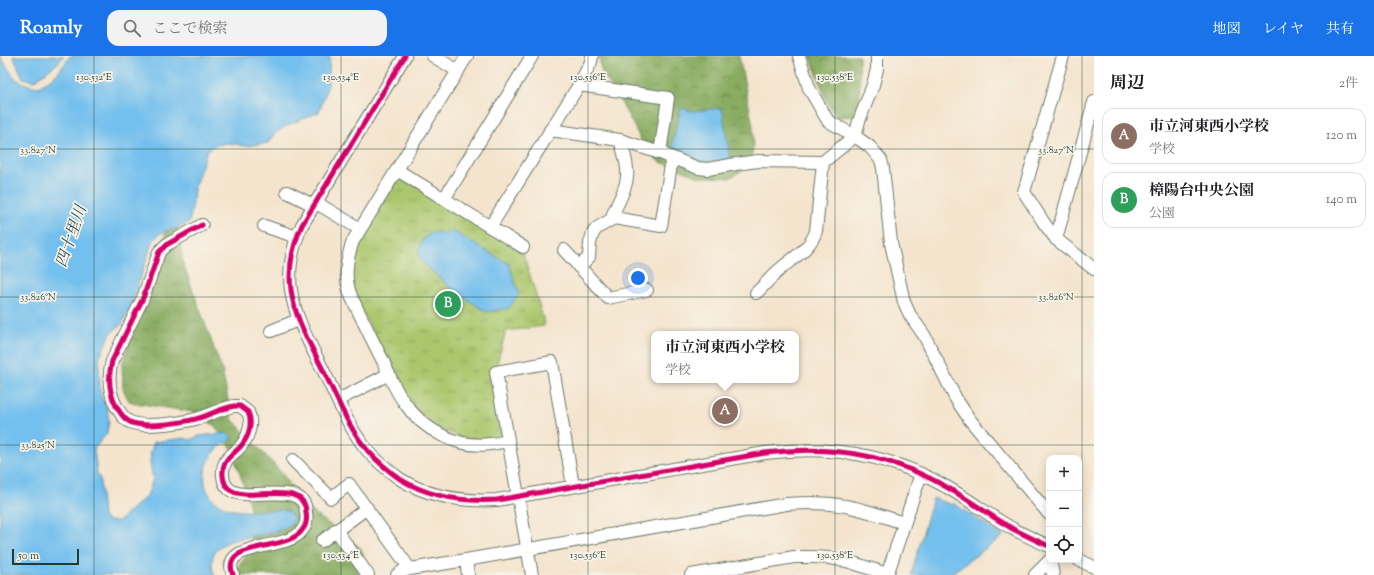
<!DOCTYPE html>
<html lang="ja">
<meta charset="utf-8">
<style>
:root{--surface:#fff;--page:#f2f2f2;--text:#202124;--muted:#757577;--line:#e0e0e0;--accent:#1a73e8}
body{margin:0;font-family:"Sorts Mill Goudy","Noto Serif JP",serif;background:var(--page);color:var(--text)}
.controls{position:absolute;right:12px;bottom:12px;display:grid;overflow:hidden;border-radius:8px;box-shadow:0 2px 10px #0003}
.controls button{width:36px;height:36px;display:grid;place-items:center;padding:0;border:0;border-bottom:1px solid var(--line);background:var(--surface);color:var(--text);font:20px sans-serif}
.scale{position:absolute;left:12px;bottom:10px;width:67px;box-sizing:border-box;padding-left:4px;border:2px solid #1f3d34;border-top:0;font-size:11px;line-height:14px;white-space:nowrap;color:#1f3d34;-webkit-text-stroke:3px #f7f3e8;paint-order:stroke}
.you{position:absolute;left:638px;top:222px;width:14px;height:14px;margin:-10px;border:3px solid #fff;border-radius:50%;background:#1a73e8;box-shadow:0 0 0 6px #1a73e833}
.badge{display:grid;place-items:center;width:26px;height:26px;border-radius:50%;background:var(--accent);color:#fff;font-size:13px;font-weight:700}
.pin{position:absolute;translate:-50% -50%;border:2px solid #fff;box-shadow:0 1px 4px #0006}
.popup{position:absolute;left:651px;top:275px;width:148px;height:52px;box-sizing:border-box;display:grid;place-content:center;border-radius:8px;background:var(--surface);filter:drop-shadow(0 1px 3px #0005);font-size:13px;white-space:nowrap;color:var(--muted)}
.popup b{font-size:15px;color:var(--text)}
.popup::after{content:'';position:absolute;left:50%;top:100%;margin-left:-8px;border:8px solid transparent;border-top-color:var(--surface)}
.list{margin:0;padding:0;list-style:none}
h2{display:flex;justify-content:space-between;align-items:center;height:52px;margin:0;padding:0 16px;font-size:17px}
h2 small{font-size:13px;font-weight:400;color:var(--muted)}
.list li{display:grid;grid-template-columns:26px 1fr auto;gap:12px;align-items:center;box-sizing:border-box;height:56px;margin:0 8px 8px;padding:0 8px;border:1px solid var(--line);border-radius:12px}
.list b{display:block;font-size:15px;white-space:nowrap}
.list p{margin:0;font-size:13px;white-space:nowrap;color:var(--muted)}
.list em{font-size:13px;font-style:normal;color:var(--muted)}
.icon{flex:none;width:22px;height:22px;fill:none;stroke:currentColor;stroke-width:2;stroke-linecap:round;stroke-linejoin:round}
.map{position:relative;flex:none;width:1094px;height:519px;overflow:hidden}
header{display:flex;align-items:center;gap:24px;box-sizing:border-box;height:56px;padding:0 20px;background:var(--accent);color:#fff}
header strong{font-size:19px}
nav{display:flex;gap:22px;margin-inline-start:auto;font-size:14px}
.search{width:280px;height:36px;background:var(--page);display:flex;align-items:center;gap:10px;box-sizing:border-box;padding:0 14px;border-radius:12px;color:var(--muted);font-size:15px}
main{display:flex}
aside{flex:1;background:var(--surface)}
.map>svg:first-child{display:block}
</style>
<header>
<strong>Roamly</strong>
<div class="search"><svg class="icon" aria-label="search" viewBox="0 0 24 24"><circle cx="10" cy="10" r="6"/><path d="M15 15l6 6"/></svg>ここで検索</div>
<nav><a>地図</a><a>レイヤ</a><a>共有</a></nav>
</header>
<main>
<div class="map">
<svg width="1094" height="519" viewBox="0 0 1094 519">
<defs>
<pattern id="grass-tufts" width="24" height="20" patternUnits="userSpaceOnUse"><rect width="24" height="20" fill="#abc76d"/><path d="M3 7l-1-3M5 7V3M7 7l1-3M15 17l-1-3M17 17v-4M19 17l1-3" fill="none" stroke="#8ba35a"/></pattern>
<pattern id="forest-crowns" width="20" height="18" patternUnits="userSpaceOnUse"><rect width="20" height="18" fill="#88ac60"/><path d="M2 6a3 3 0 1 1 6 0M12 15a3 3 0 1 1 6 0" fill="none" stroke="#6f8d50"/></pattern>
</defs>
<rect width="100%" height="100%" fill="#f7f3e8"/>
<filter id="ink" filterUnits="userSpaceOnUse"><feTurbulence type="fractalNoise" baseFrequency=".025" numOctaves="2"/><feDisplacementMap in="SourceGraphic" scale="8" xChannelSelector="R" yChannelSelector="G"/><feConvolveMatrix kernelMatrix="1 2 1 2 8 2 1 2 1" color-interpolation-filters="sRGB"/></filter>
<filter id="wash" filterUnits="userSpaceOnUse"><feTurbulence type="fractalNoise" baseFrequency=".012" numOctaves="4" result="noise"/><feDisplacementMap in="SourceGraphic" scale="16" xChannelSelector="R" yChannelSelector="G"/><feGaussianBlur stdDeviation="0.9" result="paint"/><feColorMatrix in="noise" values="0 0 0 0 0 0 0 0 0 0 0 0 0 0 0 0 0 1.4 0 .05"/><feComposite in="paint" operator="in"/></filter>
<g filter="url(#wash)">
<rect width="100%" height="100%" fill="#f4e4cd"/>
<polygon fill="url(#grass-tufts)" stroke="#658250" points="401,121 523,197 543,262 544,270 506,275 493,322 503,379 501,382 487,384 463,382 434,371 405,341 356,243 350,222 354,192 397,122"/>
<g fill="url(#forest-crowns)" stroke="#54744a">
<polygon points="600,0 739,0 753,70 753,93 750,106 744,113 730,122 699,121 658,105 640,82 616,37 602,17 600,9"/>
<polygon points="810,0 859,0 860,41 858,55 852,60 836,61 828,48"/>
<polygon points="175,150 183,207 222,314 232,363 280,415 310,454 361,492 370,519 232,519 246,500 250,485 251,456 245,433 230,390 214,369 193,356 135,347 129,345 123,333 122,309 135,266"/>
</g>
<g fill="#73bfed" stroke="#497e90">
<path d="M0 0C14 20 13 27 39 31L57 18 70 0H330L328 29 319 56 286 70 273 79 268 87 245 90 229 87 215 89 207 95 194 132 193 148 189 167 159 178 152 187 131 250 122 268 111 277 99 302 100 338 107 352 109 365 107 377 94 393 97 418 100 423 103 460 105 463 109 465H119L134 451 147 440 153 423 150 407 151 395 154 386 184 382 190 384 199 380 227 377 231 381V384C227 387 221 389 218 392 197 413 200 444 230 453 241 457 269 454 282 454L289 456 294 462 293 466C276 486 212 473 212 507 212 512 213 516 215 519H0Z"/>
<polygon points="13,0 64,0 58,7 34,25 23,22"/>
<polygon points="681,52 693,55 722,52 730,103 705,107 677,97 678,94 672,89"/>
<polygon points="437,175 441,178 452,175 509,208 519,238 509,252 487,256 454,235 420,204 418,195 423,183 427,181 430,176 433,178"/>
<polygon points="933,442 952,449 953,447 1003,480 949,519 911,519"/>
</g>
</g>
<g filter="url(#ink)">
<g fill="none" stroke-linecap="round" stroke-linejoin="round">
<g stroke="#6a776a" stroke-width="14">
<g id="minor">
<path d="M405 0 302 169C293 189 288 212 291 234 295 264 312 291 325 318 338 344 349 373 368 395 377 405 389 415 400 423 429 441 463 446 497 444L765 397C828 389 884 397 941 428 966 441 988 459 1013 473 1025 479 1037 485 1049 490"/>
<polyline points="433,0 458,15"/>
<path d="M467 0 353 185C346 204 343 223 352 242 362 263 372 284 383 305 389 319 395 334 404 346 422 373 457 393 490 388 496 388 502 386 508 385"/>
<polyline points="799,0 809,32 828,65 855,80 870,91 881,104 883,112 891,187 904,246 910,259 924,279 956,343 970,364 1049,458"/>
<polyline points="1063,0 1024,136 1044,167 1056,183 1094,213"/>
<polyline points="579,29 668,42 660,97"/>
<polyline points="550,74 620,84 660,97 698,112 708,113 736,108 758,105 823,106"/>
<path d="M620 84C632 120 629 124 613 158L614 162 661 170 672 103"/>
<polyline points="397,114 523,191"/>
<polyline points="287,136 313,149"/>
<polyline points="444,143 532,0"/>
<polyline points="315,146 360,173"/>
<path d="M202 169 166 189 159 196 143 242 112 305C108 320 109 336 116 350 120 356 123 363 130 366 145 373 190 366 205 360 215 356 224 352 234 350H240L248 356C253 367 249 380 241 390 237 395 230 399 226 405 221 413 222 427 229 433 246 448 305 422 306 456 307 462 307 468 303 473 289 497 219 483 233 519"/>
<polyline points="264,170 297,181"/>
<polyline points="490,171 579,29 591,6 592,0"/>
<polyline points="1056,183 1094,46"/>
<polyline points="564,194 608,242 647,234"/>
<polyline points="579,211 589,201 590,187 593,177 597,172 614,162"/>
<path d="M756 237C764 230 770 222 778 215 792 202 810 194 816 175L823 106 855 80 859 65 873 29 877 13V0"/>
<polyline points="271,275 298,264"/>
<polyline points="338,344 389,318"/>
<polyline points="293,404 331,442 349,428 410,513"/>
<polyline points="336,474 368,519"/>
<polyline points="322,485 367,452"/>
<polyline points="1050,504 1053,519"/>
<polyline points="1079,504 1094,511"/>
<polyline points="397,519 403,515 410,513 466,504"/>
<path d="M468 519 466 504 786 448C806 447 825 446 845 450 865 453 884 461 904 467"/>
<polyline points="532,519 496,316 552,306 573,430"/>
<polyline points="691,519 794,501 814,501 830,502 847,505 887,518"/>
<polyline points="887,519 921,418"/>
<polyline points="1035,519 1050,504"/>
</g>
</g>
<use href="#minor" stroke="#fff" stroke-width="12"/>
<g stroke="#f7f3e8" stroke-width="8">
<g id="cycleway">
<path d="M405 0 302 169C293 189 288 212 291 234 295 264 312 291 325 318 338 344 349 373 368 395 377 405 389 415 400 423 429 441 463 446 497 444L765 397C828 389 884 397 941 428 966 441 988 459 1013 473 1025 479 1037 485 1049 490"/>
<path d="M202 169 166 189 159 196 143 242 112 305C108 320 109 336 116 350 120 356 123 363 130 366 145 373 190 366 205 360 215 356 224 352 234 350H240L248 356C253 367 249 380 241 390 237 395 230 399 226 405 221 413 222 427 229 433 246 448 305 422 306 456 307 462 307 468 303 473 289 497 219 483 233 519"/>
</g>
</g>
<use href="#cycleway" stroke="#d6006c" stroke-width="5"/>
</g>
</g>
<path fill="none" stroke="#1f3d34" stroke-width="1" stroke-opacity="0.45" d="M94 0V519M341 0V519M588 0V519M835 0V519M1082 0V519M0 93H1094M0 241H1094M0 389H1094"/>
<g text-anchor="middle" stroke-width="3.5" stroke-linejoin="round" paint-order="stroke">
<g font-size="16" font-style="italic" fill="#305759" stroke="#f7f3e8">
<text transform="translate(70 180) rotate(-71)" y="6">四十里川</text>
</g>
</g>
<g font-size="10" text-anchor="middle" fill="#1f3d34" stroke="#f7f3e8" stroke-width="3.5" stroke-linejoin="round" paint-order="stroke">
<text x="94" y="24">130.532°E</text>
<text x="341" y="24">130.534°E</text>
<text x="588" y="24">130.536°E</text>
<text x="835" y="24">130.538°E</text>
<text x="38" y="97">33.827°N</text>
<text x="1056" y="97">33.827°N</text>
<text x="38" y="244">33.826°N</text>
<text x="1056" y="244">33.826°N</text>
<text x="38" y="392">33.825°N</text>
<text x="341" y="502">130.534°E</text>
<text x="588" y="502">130.536°E</text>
<text x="835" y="502">130.538°E</text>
</g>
</svg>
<div class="controls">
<button>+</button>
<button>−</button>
<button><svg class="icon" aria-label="locate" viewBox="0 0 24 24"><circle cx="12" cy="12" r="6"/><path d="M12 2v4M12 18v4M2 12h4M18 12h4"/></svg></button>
</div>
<div class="scale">50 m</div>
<div class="you"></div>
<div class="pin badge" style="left:725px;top:355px;background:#8d6e63">A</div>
<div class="popup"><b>市立河東西小学校</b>学校</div>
<div class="pin badge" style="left:448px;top:248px;background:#2e9e5b">B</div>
</div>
<aside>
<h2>周辺<small>2件</small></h2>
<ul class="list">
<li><span class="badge" style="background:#8d6e63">A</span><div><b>市立河東西小学校</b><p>学校</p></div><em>120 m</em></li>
<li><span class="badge" style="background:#2e9e5b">B</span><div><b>樟陽台中央公園</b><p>公園</p></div><em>140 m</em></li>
</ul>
</aside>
</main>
